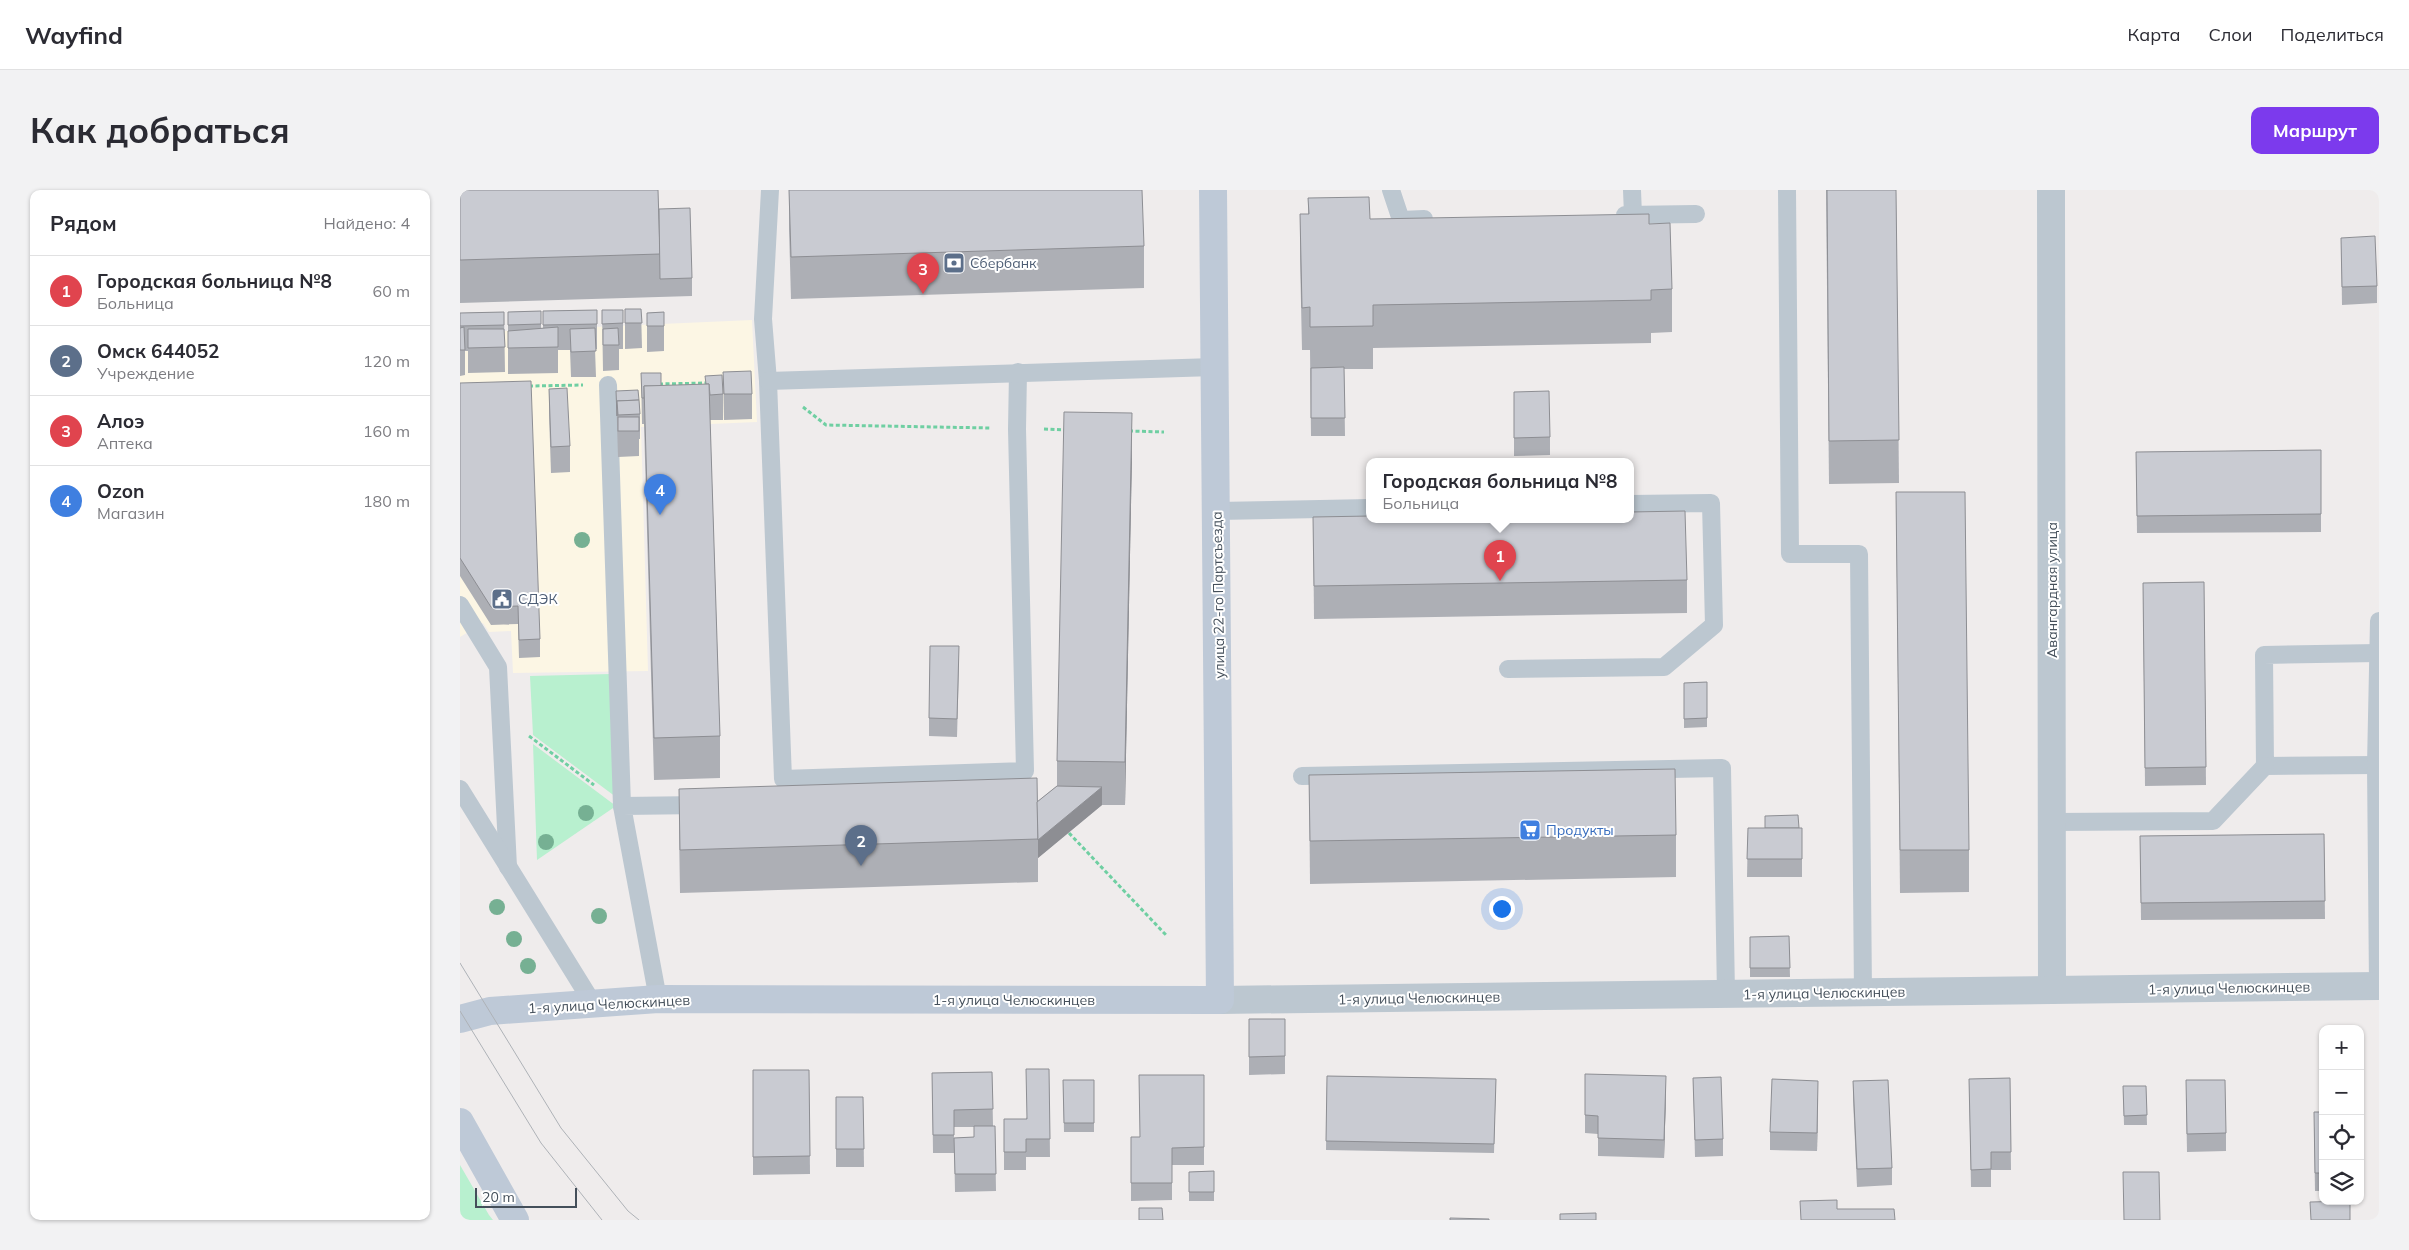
<!DOCTYPE html>
<html lang="ru">
<meta charset="utf-8">
<style>
:root{--surface:#fff;--page:#f2f2f3;--text:#2b2b33;--muted:#7c7c81;--line:#e1e1e2;--accent:#7c3aed}
body{margin:0;font-family:Mulish,sans-serif;background:var(--page);color:var(--text)}
.controls{position:absolute;right:15px;bottom:15px;display:grid;overflow:hidden;border-radius:10px;box-shadow:0 1px 4px #0004}
.controls button{width:45px;height:45px;display:grid;place-items:center;padding:0;border:0;border-bottom:1px solid var(--line);background:var(--surface);color:var(--text);font:25px sans-serif}
.scale{position:absolute;left:15px;bottom:12px;width:102px;box-sizing:border-box;padding-left:5px;border:2px solid #444f5a;border-top:0;font-size:14px;line-height:18px;white-space:nowrap;color:#444f5a;-webkit-text-stroke:4px #fff;paint-order:stroke}
.you{position:absolute;left:1041px;top:718px;width:18px;height:18px;margin:-12px;border:4px solid #fff;border-radius:50%;background:#1a73e8;box-shadow:0 0 0 8px #1a73e833}
.badge{display:grid;place-items:center;width:32px;height:32px;border-radius:50%;background:var(--accent);color:#fff;font-size:16px;font-weight:700}
.pin{position:absolute;translate:-50% -41px;filter:drop-shadow(0 1px 2px #0008)}
.pin::after{content:'';position:absolute;top:26px;width:18px;height:15px;background:inherit;clip-path:polygon(0 0,100% 0,50% 100%)}
.popup{position:absolute;left:906px;top:268px;width:268px;height:65px;box-sizing:border-box;display:grid;place-content:center;border-radius:10px;background:var(--surface);filter:drop-shadow(0 1px 4px #0005);font-size:16px;white-space:nowrap;color:var(--muted)}
.popup b{font-size:19px;color:var(--text)}
.popup::after{content:'';position:absolute;left:50%;top:100%;margin-left:-10px;border:10px solid transparent;border-top-color:var(--surface)}
.list{margin:0;padding:0;list-style:none}
h2{display:flex;justify-content:space-between;align-items:center;height:65px;margin:0;padding:0 20px;font-size:21px}
h2 small{font-size:16px;font-weight:400;color:var(--muted)}
.list li{display:grid;grid-template-columns:32px 1fr auto;gap:15px;align-items:center;box-sizing:border-box;height:70px;padding:0 20px;border-top:1px solid var(--line)}
.list b{display:block;font-size:19px;white-space:nowrap}
.list p{margin:0;font-size:16px;white-space:nowrap;color:var(--muted)}
.list em{font-size:16px;font-style:normal;color:var(--muted)}
.icon{flex:none;width:28px;height:28px;fill:none;stroke:currentColor;stroke-width:2;stroke-linecap:round;stroke-linejoin:round}
.map{position:relative;flex:none;width:1919px;height:1030px;overflow:hidden;border-radius:10px}
header{display:flex;align-items:center;gap:30px;box-sizing:border-box;height:70px;padding:0 25px;background:var(--surface);border-bottom:1px solid var(--line)}
header strong{font-size:24px}
nav{display:flex;gap:28px;margin-inline-start:auto;font-size:18px}
.intro{display:flex;align-items:center;justify-content:space-between;box-sizing:border-box;height:120px;padding:0 30px}
h1{margin:0;font-size:35px}
.button{padding:12px 22px;border-radius:10px;background:var(--accent);color:#fff;font-size:18px;font-weight:700}
main{display:flex;gap:30px;padding:0 30px}
aside{flex:1;background:var(--surface);border-radius:10px;box-shadow:0 1px 4px #0004}
.map>svg:first-child{display:block}
</style>
<header>
<strong>Wayfind</strong>
<nav><a>Карта</a><a>Слои</a><a>Поделиться</a></nav>
</header>
<div class="intro"><h1>Как добраться</h1><a class="button">Маршрут</a></div>
<main>
<aside>
<h2>Рядом<small>Найдено: 4</small></h2>
<ul class="list">
<li><span class="badge" style="background:#e0444e">1</span><div><b>Городская больница №8</b><p>Больница</p></div><em>60 m</em></li>
<li><span class="badge" style="background:#5c6f8a">2</span><div><b>Омск 644052</b><p>Учреждение</p></div><em>120 m</em></li>
<li><span class="badge" style="background:#e0444e">3</span><div><b>Алоэ</b><p>Аптека</p></div><em>160 m</em></li>
<li><span class="badge" style="background:#3f7fe0">4</span><div><b>Ozon</b><p>Магазин</p></div><em>180 m</em></li>
</ul>
</aside>
<div class="map">
<svg width="1919" height="1030" viewBox="0 0 1919 1030">
<rect width="100%" height="100%" fill="#efecec"/>
<polygon fill="#fcf6e4" points="292,130 297,232 181,237 188,481 53,483 51,441 29,442 23,433 0,447 0,143"/>
<g fill="#b8f0cf">
<polygon points="151,484 156,607 73,545 70,486"/>
<polygon points="73,554 156,616 77,670"/>
<polygon points="0,975 29,1025 33,1030 0,1030"/>
</g>
<g fill="none" stroke-linecap="round" stroke-linejoin="round">
<g stroke="#6fcfa2" stroke-width="3" stroke-dasharray="4 2.5" stroke-linecap="butt">
<polyline points="199,194 248,193"/>
<polyline points="69,196 123,195"/>
<polyline points="343,217 366,235 531,238"/>
<polyline points="584,239 606,240"/>
<polyline points="669,241 704,242"/>
<polyline points="69,546 134,595"/>
<polyline points="609,643 706,745"/>
</g>
<g stroke="#bcc7d0" stroke-width="18">
<polyline points="310,0 303,129 308,191 323,589 565,581 557,239 558,182"/>
<polyline points="931,0 941,30 964,29"/>
<polyline points="1172,0 1173,25"/>
<polyline points="1327,0 1330,364 1399,364 1403,803"/>
<polyline points="1165,25 1236,24"/>
<polyline points="308,191 754,177"/>
<polyline points="148,195 162,616"/>
<polyline points="757,321 910,318"/>
<polyline points="0,415 38,477 48,677"/>
<polyline points="1048,479 1204,477 1254,435 1251,313 1170,314"/>
<polyline points="1916,575 1805,576 1804,465 1918,463"/>
<polyline points="842,586 1262,578 1266,804"/>
<polyline points="0,599 132,812"/>
<polyline points="1592,632 1753,631 1805,576"/>
<polyline points="1918,796 1916,575 1919,431"/>
<polyline points="198,809 162,616 242,615"/>
</g>
<g stroke="#bcc7d0" stroke-width="28">
<polyline points="1591,0 1592,800"/>
<polyline points="760,810 1919,796"/>
</g>
<g stroke="#bec9d7" stroke-width="28">
<polyline points="0,829 30,821 198,809 760,810 753,0"/>
<polyline points="0,932 55,1030"/>
</g>
<g stroke="#aeb2b7" stroke-width="1">
<polyline points="0,773 101,938 168,1021 179,1030"/>
<polyline points="0,821 81,953 142,1030"/>
</g>
</g>
<g fill="#76b093">
<circle cx="122" cy="350" r="8"/>
<circle cx="126" cy="623" r="8"/>
<circle cx="86" cy="652" r="8"/>
<circle cx="37" cy="717" r="8"/>
<circle cx="139" cy="726" r="8"/>
<circle cx="54" cy="749" r="8"/>
<circle cx="68" cy="776" r="8"/>
</g>
<g fill="#adafb5">
<polygon points="0,0 199,19 232,88 232,106 0,113"/>
<polygon points="329,0 684,56 684,98 331,109 329,39"/>
<polygon points="1366,0 1436,0 1439,293 1369,294"/>
<polygon points="848,8 910,29 1189,34 1212,99 1212,142 1191,143 1191,153 913,158 913,179 884,179 885,246 851,246 850,160 842,160 840,66 840,24 848,24"/>
<polygon points="1881,48 1917,96 1917,113 1882,115"/>
<polygon points="165,119 181,119 182,158 165,159"/>
<polygon points="137,120 137,159 135,159 136,187 111,187 110,160 98,160 98,183 48,184 48,122 81,121 81,138 83,138 83,121"/>
<polygon points="142,120 163,120 163,159 159,159 159,180 143,181"/>
<polygon points="44,122 45,182 8,183 8,161 5,161 5,185 0,186 0,123"/>
<polygon points="204,122 204,161 187,162 187,123"/>
<polygon points="263,182 292,204 292,229 264,230"/>
<polygon points="181,183 201,195 263,204 263,230 250,230 260,546 260,588 194,590 184,234 182,234"/>
<polygon points="0,193 80,449 80,467 59,468 58,434 31,435 0,386"/>
<polygon points="89,199 110,256 110,282 91,283 89,224"/>
<polygon points="156,201 179,210 180,224 180,249 179,249 179,266 158,267 157,235"/>
<polygon points="1054,202 1090,247 1090,265 1054,266"/>
<polygon points="1861,260 1861,342 1677,343 1676,262"/>
<polygon points="672,265 665,615 642,615 578,668 578,692 220,703 219,641 219,599 577,612 597,596 597,571"/>
<polygon points="1436,302 1509,660 1509,702 1440,703"/>
<polygon points="853,327 1227,390 1227,423 854,429"/>
<polygon points="1744,392 1746,595 1685,596 1683,393"/>
<polygon points="499,474 497,547 469,546 469,528"/>
<polygon points="1247,492 1247,537 1224,538 1224,493"/>
<polygon points="849,585 1216,645 1216,687 850,694"/>
<polygon points="1288,638 1342,638 1342,687 1287,687"/>
<polygon points="1864,644 1865,729 1681,730 1680,646"/>
<polygon points="1329,746 1330,787 1290,787 1290,747"/>
<polygon points="789,829 825,866 825,884 789,885"/>
<polygon points="589,879 590,967 566,967 566,980 544,980 544,929 566,929"/>
<polygon points="293,880 349,880 350,984 293,985"/>
<polygon points="532,882 533,936 535,936 536,1001 495,1002 494,948 514,947 514,937 494,937 494,963 473,963 472,883"/>
<polygon points="744,885 744,975 712,975 712,1010 671,1011 671,947 680,947"/>
<polygon points="867,886 1036,889 1034,963 866,960"/>
<polygon points="1233,888 1263,949 1263,966 1235,967"/>
<polygon points="1550,888 1551,980 1531,980 1531,997 1511,997 1509,889"/>
<polygon points="603,890 634,890 634,942 604,942"/>
<polygon points="1393,891 1432,978 1432,995 1397,997 1393,909"/>
<polygon points="1663,896 1686,896 1687,935 1664,935"/>
<polygon points="1206,904 1204,968 1138,966 1138,944 1125,943 1125,925"/>
<polygon points="376,907 403,907 404,977 376,977"/>
<polygon points="1358,908 1357,961 1310,960 1310,942"/>
<polygon points="1726,908 1766,943 1766,961 1727,962"/>
<polygon points="1863,922 1863,1001 1855,1001 1854,939"/>
<polygon points="754,981 754,1011 729,1011 729,982"/>
</g>
<g fill="#8d8e93">
<polygon points="672,223 672,265 665,615 665,572"/>
<polygon points="642,597 642,615 578,668 578,650"/>
<polygon points="1206,886 1206,904 1204,968 1204,950"/>
<polygon points="1358,891 1358,908 1357,961 1357,943"/>
</g>
<g fill="#c9cbd2" stroke="#8d8e93">
<polygon points="0,0 198,0 200,64 0,70"/>
<polygon points="329,0 682,0 684,56 331,67"/>
<polygon points="1367,0 1436,0 1439,250 1369,251"/>
<polygon points="909,7 910,29 1189,24 1189,34 1210,33 1212,99 1191,100 1191,110 913,115 913,136 850,137 850,117 842,118 840,24 849,24 848,8"/>
<polygon points="230,18 232,88 200,89 199,19"/>
<polygon points="1915,46 1917,96 1882,97 1881,48"/>
<polygon points="165,119 181,119 182,133 165,133"/>
<polygon points="137,120 137,134 83,135 83,121"/>
<polygon points="142,120 163,120 163,133 142,134"/>
<polygon points="81,121 81,134 48,135 48,122"/>
<polygon points="44,122 44,135 0,136 0,123"/>
<polygon points="204,122 204,136 187,136 187,123"/>
<polygon points="4,137 5,160 0,160 0,138"/>
<polygon points="98,137 98,157 48,158 48,141"/>
<polygon points="135,138 136,161 111,162 110,139"/>
<polygon points="158,138 159,155 143,155 143,139"/>
<polygon points="8,139 44,139 45,157 8,158"/>
<polygon points="884,177 885,228 851,228 851,178"/>
<polygon points="291,181 292,204 264,204 263,182"/>
<polygon points="181,183 201,183 201,196 184,196 184,208 182,208"/>
<polygon points="262,185 263,204 250,205 249,194 246,194 245,186"/>
<polygon points="71,191 80,449 59,450 58,416 31,417 0,368 0,193"/>
<polygon points="249,194 260,546 194,548 184,196"/>
<polygon points="107,198 110,256 91,257 89,199"/>
<polygon points="178,200 179,210 157,211 157,226 156,201"/>
<polygon points="1089,201 1090,247 1054,248 1054,202"/>
<polygon points="179,210 180,224 158,225 157,211"/>
<polygon points="604,222 672,223 665,572 597,571"/>
<rect x="158" y="227" width="21" height="14"/>
<polygon points="1861,260 1861,324 1677,326 1676,262"/>
<polygon points="1436,302 1505,302 1509,660 1440,660"/>
<polygon points="1225,321 1227,390 854,396 853,327 910,326 910,330 1170,330 1170,322"/>
<polygon points="1744,392 1746,577 1685,578 1683,393"/>
<polygon points="470,456 499,456 497,529 469,528"/>
<polygon points="1247,492 1247,528 1224,529 1224,493"/>
<polygon points="1215,579 1216,645 850,651 849,585"/>
<polygon points="577,588 578,649 220,660 219,599"/>
<polygon points="597,596 642,597 578,650 577,612"/>
<polygon points="1338,625 1339,638 1305,638 1305,626"/>
<polygon points="1288,638 1342,638 1342,669 1287,669"/>
<polygon points="1864,644 1865,711 1681,713 1680,646"/>
<polygon points="1329,746 1330,778 1290,778 1290,747"/>
<polygon points="789,829 825,829 825,866 789,867"/>
<polygon points="566,879 589,879 590,949 566,949 566,962 544,962 544,929 567,929"/>
<polygon points="293,880 349,880 350,966 293,967"/>
<polygon points="532,882 533,919 494,920 494,945 473,945 472,883"/>
<polygon points="1125,884 1206,886 1204,950 1138,948 1138,926 1125,925"/>
<polygon points="679,885 744,885 744,957 712,958 712,993 671,993 671,947 680,947"/>
<polygon points="867,886 1036,889 1034,954 866,951"/>
<polygon points="1261,887 1263,949 1235,950 1233,888"/>
<polygon points="1550,888 1551,962 1531,962 1531,979 1511,980 1509,889"/>
<polygon points="1312,889 1358,891 1357,943 1310,942"/>
<polygon points="603,890 634,890 634,933 604,933"/>
<polygon points="1428,890 1432,978 1397,979 1393,891"/>
<polygon points="1726,890 1765,890 1766,943 1727,944"/>
<polygon points="1663,896 1686,896 1687,925 1664,926"/>
<polygon points="376,907 403,907 404,959 376,959"/>
<polygon points="1854,922 1863,922 1863,983 1855,983"/>
<polygon points="514,936 535,936 536,984 495,984 494,948 514,947"/>
<polygon points="754,981 754,1002 729,1002 729,982"/>
<polygon points="1663,982 1699,982 1700,1030 1664,1030"/>
<polygon points="1377,1010 1377,1019 1434,1019 1435,1030 1341,1030 1340,1011"/>
<polygon points="1890,1011 1890,1030 1851,1030 1850,1012"/>
<polygon points="679,1018 702,1018 703,1030 679,1030"/>
<polygon points="1136,1023 1136,1030 1100,1030 1100,1024"/>
<polygon points="990,1028 1029,1029 1029,1030 990,1030"/>
</g>
<defs>
<g id="bank-square" transform="scale(1.125)"><rect x="-9" y="-9" width="18" height="18" rx="4" fill="#5c6f8a" stroke="#fff"/><path d="M-6-4H6V4H-6ZM0-2.3a2.3 2.3 0 1 0 0 4.6a2.3 2.3 0 1 0 0-4.6Z" fill="#fff"/></g>
<g id="civic-square" transform="scale(1.125)"><rect x="-9" y="-9" width="18" height="18" rx="4" fill="#5c6f8a" stroke="#fff"/><path d="M-.6-6.5H3V-4.5H.6V-3L4-1V1h2V6H-6V1h2V-1L-.6-3ZM-1.2 2.5V6h2.4V2.5Z" fill="#fff"/></g>
<g id="supermarket-square" transform="scale(1.125)"><rect x="-9" y="-9" width="18" height="18" rx="4" fill="#3f7fe0" stroke="#fff"/><path d="M-6-5.5h2.5l.6 2H6L4.5 2H-2.5L-4.4-4H-6ZM-1.5 3.2a1.3 1.3 0 1 0 .1 0ZM3 3.2a1.3 1.3 0 1 0 .1 0Z" fill="#fff"/></g>
</defs>
<g fill-rule="evenodd">
<use href="#bank-square" x="494" y="73"/>
<use href="#civic-square" x="42" y="409"/>
<use href="#supermarket-square" x="1070" y="640"/>
</g>
<g text-anchor="middle" stroke-width="4" stroke-linejoin="round" paint-order="stroke">
<g font-size="14" fill="#4e5e75" stroke="#fff" text-anchor="start">
<text x="510" y="78">Сбербанк</text>
<text x="58" y="414">СДЭК</text>
</g>
<g font-size="14" fill="#444f5a" stroke="#fff">
<text transform="translate(1592 400) rotate(-90)" y="5">Авангардная улица</text>
<text transform="translate(758 405) rotate(-91)" y="5">улица 22-го Партсъезда</text>
<text transform="translate(1769 798) rotate(-1)" y="5">1-я улица Челюскинцев</text>
<text transform="translate(1364 803) rotate(-1)" y="5">1-я улица Челюскинцев</text>
<text transform="translate(959 808) rotate(-1)" y="5">1-я улица Челюскинцев</text>
<text x="554" y="815">1-я улица Челюскинцев</text>
<text transform="translate(149 814) rotate(-3)" y="5">1-я улица Челюскинцев</text>
</g>
<g font-size="14" fill="#366cbe" stroke="#fff" text-anchor="start">
<text x="1086" y="645">Продукты</text>
</g>
</g>
</svg>
<div class="controls">
<button>+</button>
<button>−</button>
<button><svg class="icon" aria-label="locate" viewBox="0 0 24 24"><circle cx="12" cy="12" r="6"/><path d="M12 2v4M12 18v4M2 12h4M18 12h4"/></svg></button>
<button><svg class="icon" aria-label="layers" viewBox="0 0 24 24"><path d="M12 4l9 5-9 5-9-5zM3 14l9 5 9-5"/></svg></button>
</div>
<div class="scale">20 m</div>
<div class="you"></div>
<div class="pin badge" style="left:1040px;top:391px;background:#e0444e">1</div>
<div class="popup"><b>Городская больница №8</b>Больница</div>
<div class="pin badge" style="left:401px;top:676px;background:#5c6f8a">2</div>
<div class="pin badge" style="left:463px;top:104px;background:#e0444e">3</div>
<div class="pin badge" style="left:200px;top:325px;background:#3f7fe0">4</div>
</div>
</main>
